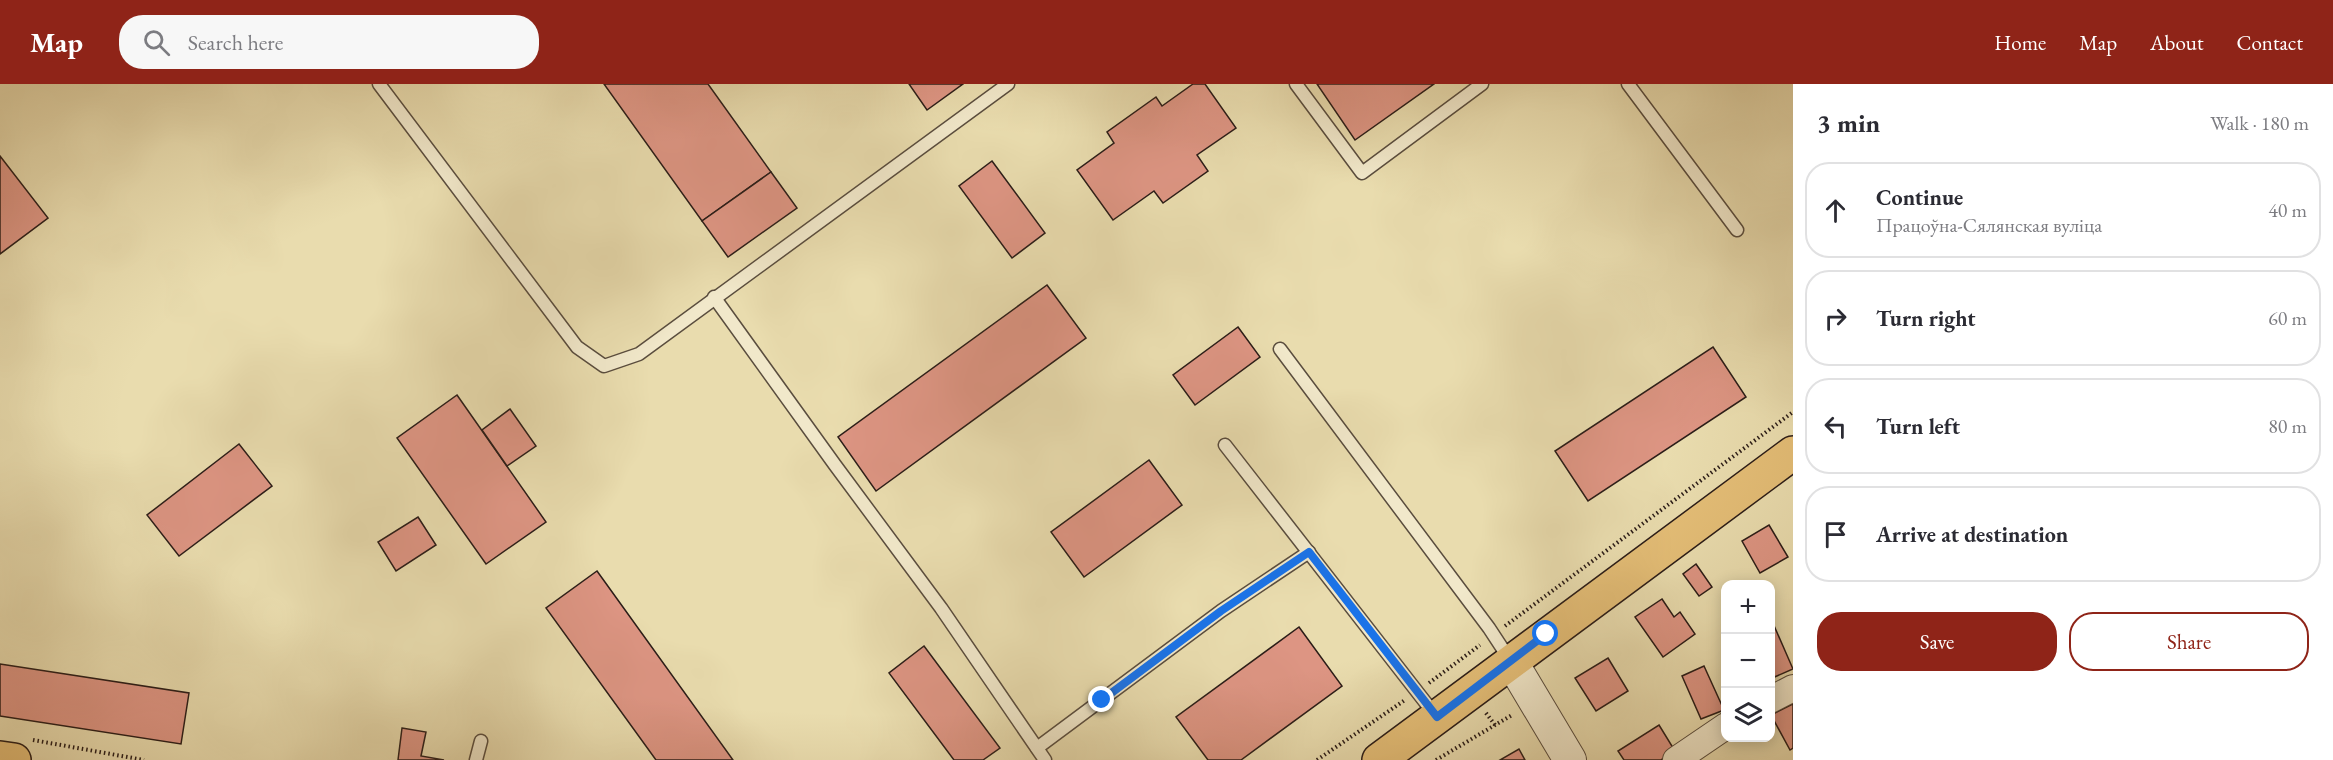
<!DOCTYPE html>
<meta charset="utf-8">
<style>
:root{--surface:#fff;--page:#f7f7f7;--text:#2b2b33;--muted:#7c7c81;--line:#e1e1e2;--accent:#8f2418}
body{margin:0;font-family:"EB Garamond",serif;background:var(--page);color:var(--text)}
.controls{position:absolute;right:18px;bottom:18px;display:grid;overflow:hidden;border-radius:12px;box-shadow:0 3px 15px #0003}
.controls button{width:54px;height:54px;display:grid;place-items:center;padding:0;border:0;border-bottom:2px solid var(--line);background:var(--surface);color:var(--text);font:30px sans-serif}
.stop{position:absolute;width:18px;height:18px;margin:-14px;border:4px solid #1a73e8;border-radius:50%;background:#fff}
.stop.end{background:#1a73e8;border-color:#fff;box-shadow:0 2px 6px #0008}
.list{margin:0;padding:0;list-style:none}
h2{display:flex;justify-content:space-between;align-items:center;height:78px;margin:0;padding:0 24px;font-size:26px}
h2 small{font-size:20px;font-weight:400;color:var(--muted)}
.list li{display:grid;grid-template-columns:39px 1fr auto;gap:18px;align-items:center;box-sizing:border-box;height:96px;margin:0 12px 12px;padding:0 12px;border:2px solid var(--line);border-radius:24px}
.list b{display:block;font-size:22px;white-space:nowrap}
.list p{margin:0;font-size:20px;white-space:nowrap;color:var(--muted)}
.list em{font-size:20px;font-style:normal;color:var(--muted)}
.actions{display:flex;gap:12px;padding:18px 24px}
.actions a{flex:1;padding:14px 0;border:2px solid var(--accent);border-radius:24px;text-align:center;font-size:21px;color:var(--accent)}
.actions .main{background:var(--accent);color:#fff}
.icon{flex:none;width:33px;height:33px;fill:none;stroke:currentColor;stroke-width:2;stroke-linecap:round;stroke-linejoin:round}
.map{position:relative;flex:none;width:1793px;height:676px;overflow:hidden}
header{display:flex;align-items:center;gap:36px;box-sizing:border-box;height:84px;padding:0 30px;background:var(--accent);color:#fff}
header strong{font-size:28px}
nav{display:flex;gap:33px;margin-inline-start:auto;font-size:21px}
.search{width:420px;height:54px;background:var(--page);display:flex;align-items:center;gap:15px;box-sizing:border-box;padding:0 21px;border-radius:24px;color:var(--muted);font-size:22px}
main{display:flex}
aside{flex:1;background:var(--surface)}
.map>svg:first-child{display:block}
</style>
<header>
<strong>Map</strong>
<div class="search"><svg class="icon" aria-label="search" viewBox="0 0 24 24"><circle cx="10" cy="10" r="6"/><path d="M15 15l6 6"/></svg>Search here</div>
<nav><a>Home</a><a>Map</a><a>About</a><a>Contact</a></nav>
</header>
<main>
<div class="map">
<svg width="1793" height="676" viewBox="0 0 1793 676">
<rect width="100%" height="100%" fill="#e9dcae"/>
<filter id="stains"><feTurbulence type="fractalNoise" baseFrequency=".00333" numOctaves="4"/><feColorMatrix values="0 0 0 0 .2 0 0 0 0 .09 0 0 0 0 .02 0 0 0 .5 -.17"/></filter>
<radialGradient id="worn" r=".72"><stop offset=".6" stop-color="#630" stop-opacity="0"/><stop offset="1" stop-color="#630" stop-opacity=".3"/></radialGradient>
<g fill="#dd9583" stroke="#2b1d18" stroke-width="1.5">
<polygon points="604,0 708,0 771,88 702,137"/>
<polygon points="909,0 963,0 927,26"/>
<polygon points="1193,0 1205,0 1236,44 1197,71 1208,87 1163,119 1154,107 1113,136 1077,86 1114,59 1107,48 1156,13 1162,22"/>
<polygon points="1317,0 1434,0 1355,56"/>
<polygon points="0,72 48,134 0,170"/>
<polygon points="992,77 1045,149 1012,174 959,102"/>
<polygon points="771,88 797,124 728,173 702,137"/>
<polygon points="1047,201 1086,254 876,407 838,353"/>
<polygon points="1238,243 1260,273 1195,321 1173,291"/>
<polygon points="1713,263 1746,313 1588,417 1555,367"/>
<polygon points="457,311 546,438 486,480 397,354"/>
<polygon points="510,325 536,362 507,382 482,346"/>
<polygon points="239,360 272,402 179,472 147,431"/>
<polygon points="1149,376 1182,421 1084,493 1051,448"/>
<polygon points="418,433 436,461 396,487 378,458"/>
<polygon points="1769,441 1788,473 1760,489 1742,457"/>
<polygon points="1696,480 1712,503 1699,512 1683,490"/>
<polygon points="597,487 733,676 656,676 546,524"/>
<polygon points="1662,515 1674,533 1680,528 1695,550 1663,573 1635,533"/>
<polygon points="1772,537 1793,585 1770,595 1770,538"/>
<polygon points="1299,543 1342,602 1241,676 1208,676 1176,633"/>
<polygon points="924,562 1000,664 983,676 954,676 889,589"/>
<polygon points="1608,574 1628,607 1596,627 1575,594"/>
<polygon points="0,580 189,609 181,660 0,632"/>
<polygon points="1704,582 1724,626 1701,635 1682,592"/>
<polygon points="1793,620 1793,664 1790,666 1771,631"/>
<polygon points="1659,641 1675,667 1661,676 1624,676 1618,667"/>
<polygon points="402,644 426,648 421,672 444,676 398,676"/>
<polygon points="1519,665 1525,676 1500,676"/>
</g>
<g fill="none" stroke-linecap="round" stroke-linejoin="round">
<g stroke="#5a4d3e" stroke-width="15">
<g id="service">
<polyline points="379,0 577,263 604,282 639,270 1008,0"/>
<polyline points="1296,0 1362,89 1482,0"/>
<polyline points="1628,0 1737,146"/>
<polyline points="714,213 835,381 941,524 1045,676"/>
<polyline points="1280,265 1489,544 1510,576"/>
<polyline points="1225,361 1436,632"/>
<polyline points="1037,664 1221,527 1309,468"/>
<polyline points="476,676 481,657"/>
</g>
</g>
<g stroke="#5a4d3e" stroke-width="28">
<g id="minor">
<polyline points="1770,616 1793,604"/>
<polyline points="1676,676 1726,642"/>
</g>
</g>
<g stroke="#5a4d3e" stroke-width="34">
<polyline id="tertiary" points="1511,577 1570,676"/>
</g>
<g stroke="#2b1d18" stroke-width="36">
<g id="primary">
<polyline points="0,674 14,676"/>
<polyline points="1379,676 1793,369"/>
</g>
</g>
<g stroke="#2b1d18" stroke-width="4" stroke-dasharray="1.5 3" stroke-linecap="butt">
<polyline points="1505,542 1793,328"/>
<polyline points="1429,599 1480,561"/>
<polyline points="1486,629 1495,641"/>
<polyline points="33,656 144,676"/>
<polyline points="1317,676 1405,616"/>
<polyline points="1436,676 1512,631"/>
</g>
<use href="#service" stroke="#f1e8ca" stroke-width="12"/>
<use href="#minor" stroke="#f1e8ca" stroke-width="26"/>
<use href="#tertiary" stroke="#f1e8ca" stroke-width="32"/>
<use href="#primary" stroke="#e4be77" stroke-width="33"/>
</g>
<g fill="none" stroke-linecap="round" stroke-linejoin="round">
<polyline stroke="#1a73e8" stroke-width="8" points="1102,616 1221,527 1309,468 1437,633 1546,550"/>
</g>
<rect width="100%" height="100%" filter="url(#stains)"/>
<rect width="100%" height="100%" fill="url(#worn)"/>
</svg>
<div class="controls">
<button>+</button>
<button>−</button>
<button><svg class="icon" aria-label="layers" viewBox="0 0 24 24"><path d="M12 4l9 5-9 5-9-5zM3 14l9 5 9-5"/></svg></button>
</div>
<div class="stop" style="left:1546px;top:550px"></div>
<div class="stop end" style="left:1102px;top:616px"></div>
</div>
<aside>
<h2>3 min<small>Walk · 180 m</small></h2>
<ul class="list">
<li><svg class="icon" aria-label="ahead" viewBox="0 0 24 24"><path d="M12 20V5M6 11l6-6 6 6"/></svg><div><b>Continue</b><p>Працоўна-Сялянская вуліца</p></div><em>40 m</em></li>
<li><svg class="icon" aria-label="right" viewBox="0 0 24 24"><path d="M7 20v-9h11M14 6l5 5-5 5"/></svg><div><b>Turn right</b></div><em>60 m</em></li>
<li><svg class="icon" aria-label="left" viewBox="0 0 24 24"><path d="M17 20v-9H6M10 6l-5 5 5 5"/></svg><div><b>Turn left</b></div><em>80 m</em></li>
<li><svg class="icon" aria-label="arrive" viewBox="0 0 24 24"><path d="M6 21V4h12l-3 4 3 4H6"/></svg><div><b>Arrive at destination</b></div></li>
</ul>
<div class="actions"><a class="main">Save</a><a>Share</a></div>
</aside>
</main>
